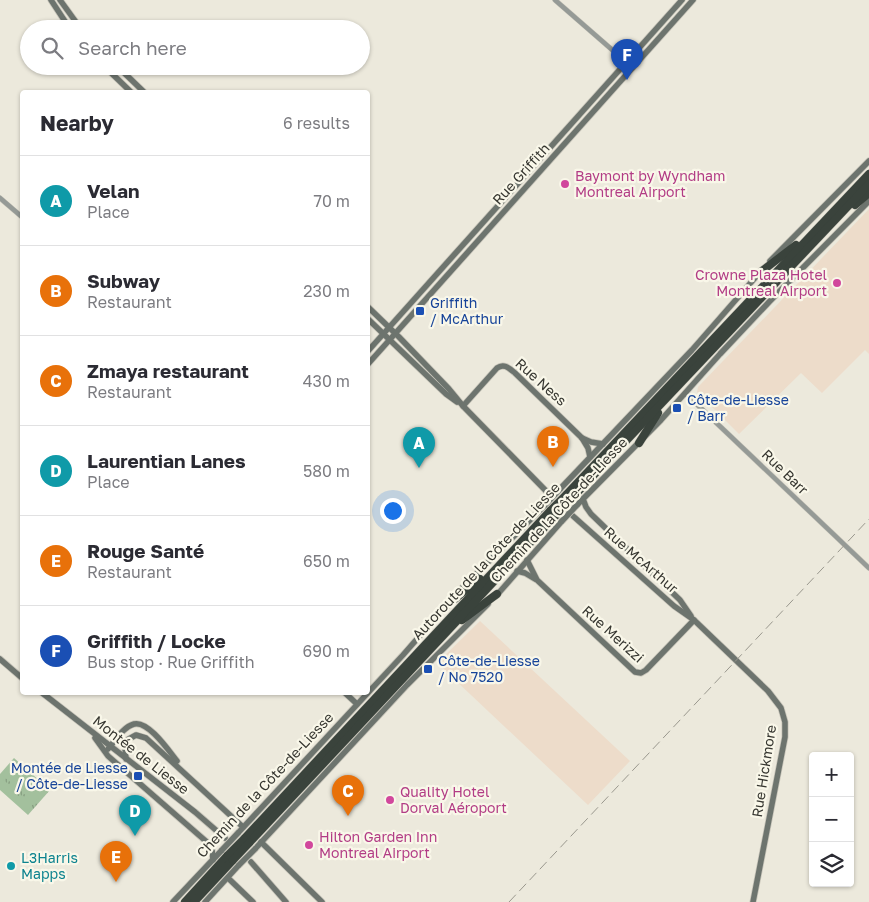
<!DOCTYPE html>
<meta charset="utf-8">
<style>
:root{--surface:#fff;--page:#f7f7f7;--text:#2b2b33;--muted:#7c7c81;--line:#e1e1e2;--accent:#db2777}
body{margin:0;font-family:"Golos Text",sans-serif;background:var(--page);color:var(--text)}
.controls{position:absolute;right:15px;bottom:15px;display:grid;overflow:hidden;border-radius:5px;box-shadow:0 1px 4px #0004}
.controls button{width:45px;height:45px;display:grid;place-items:center;padding:0;border:0;border-bottom:1px solid var(--line);background:var(--surface);color:var(--text);font:25px sans-serif}
.you{position:absolute;left:392px;top:510px;width:18px;height:18px;margin:-12px;border:4px solid #fff;border-radius:50%;background:#1a73e8;box-shadow:0 0 0 8px #1a73e833}
.badge{display:grid;place-items:center;width:32px;height:32px;border-radius:50%;background:var(--accent);color:#fff;font-size:16px;font-weight:700}
.pin{position:absolute;translate:-50% -41px;filter:drop-shadow(0 1px 2px #0008)}
.pin::after{content:'';position:absolute;top:26px;width:18px;height:15px;background:inherit;clip-path:polygon(0 0,100% 0,50% 100%)}
.list{margin:0;padding:0;list-style:none}
h2{display:flex;justify-content:space-between;align-items:center;height:65px;margin:0;padding:0 20px;font-size:21px}
h2 small{font-size:16px;font-weight:400;color:var(--muted)}
.list li{display:grid;grid-template-columns:32px 1fr auto;gap:15px;align-items:center;box-sizing:border-box;height:90px;padding:0 20px;border-top:1px solid var(--line)}
.list b{display:block;font-size:19px;white-space:nowrap}
.list p{margin:0;font-size:16px;white-space:nowrap;color:var(--muted)}
.list em{font-size:16px;font-style:normal;color:var(--muted)}
.icon{flex:none;width:28px;height:28px;fill:none;stroke:currentColor;stroke-width:2;stroke-linecap:round;stroke-linejoin:round}
.map{position:relative;flex:none;width:869px;height:902px;overflow:hidden}
.search{position:absolute;background:var(--surface);box-shadow:0 1px 4px #0004;left:20px;top:20px;width:350px;height:55px;display:flex;align-items:center;gap:12px;box-sizing:border-box;padding:0 18px;border-radius:28px;color:var(--muted);font-size:19px}
.panel{position:absolute;background:var(--surface);box-shadow:0 1px 4px #0004;left:20px;top:90px;width:350px;height:605px;border-radius:5px}
.map>svg:first-child{display:block}
</style>
<div class="map">
<svg width="869" height="902" viewBox="0 0 869 902">
<defs>
<pattern id="park-tufts" width="24" height="20" patternUnits="userSpaceOnUse" patternTransform="scale(1.25)"><rect width="24" height="20" fill="#a3c09d"/><path d="M3 7l-1-3M5 7V3M7 7l1-3M15 17l-1-3M17 17v-4M19 17l1-3" fill="none" stroke="#869d80"/></pattern>
</defs>
<rect width="100%" height="100%" fill="#ece9dc"/>
<g fill="#eddcca">
<polygon points="869,209 869,354 865,350 822,393 801,373 739,434 697,392 698,387"/>
<polygon points="480,621 630,761 588,805 437,663"/>
</g>
<polygon fill="url(#park-tufts)" points="14,758 50,790 28,815 0,790 0,774"/>
<g fill="#a3c09d">
<polygon points="14,761 27,772 22,778 9,767"/>
<polygon points="7,769 20,780 15,786 2,775"/>
<polygon points="0,777 13,788 8,794 0,787"/>
<polygon points="34,778 46,789 41,795 29,784"/>
<polygon points="27,786 39,797 34,803 22,792"/>
<polygon points="20,794 32,805 27,811 15,800"/>
</g>
<g fill="none" stroke-linecap="round" stroke-linejoin="round">
<g stroke="#c8c5ba" stroke-width="5.5">
<g id="street">
<polyline points="555,0 633,68"/>
<polyline points="0,198 22,217"/>
<polyline points="685,393 869,568"/>
</g>
</g>
<g stroke="#c8c5ba" stroke-width="7">
<g id="secondary">
<polyline points="51,0 70,29"/>
<polyline points="60,0 81,29"/>
<polyline points="104,66 131,92"/>
<polyline points="117,66 144,92"/>
<polyline points="770,261 869,161"/>
<polyline points="368,307 399,337 449,389 463,406 549,494"/>
<polyline points="368,319 446,394 457,402"/>
<polyline points="368,351 682,0"/>
<polyline points="368,364 693,0"/>
<path d="M463 406 497 368C504 363 509 368 515 373L582 438 588 448 590 457"/>
<polyline points="582,438 591,442 603,444"/>
<polyline points="560,489 692,350 761,271"/>
<polyline points="583,499 586,507 591,514 680,600 691,616"/>
<polyline points="577,505 661,420 720,354 769,302 869,201"/>
<polyline points="573,516 674,606 694,620 768,691 781,708 785,722 785,737 753,902"/>
<polyline points="527,560 537,580 635,672 641,673 646,670 694,620"/>
<polyline points="517,571 525,573 535,579"/>
<polyline points="496,596 562,521"/>
<polyline points="453,597 545,505"/>
<polyline points="0,659 22,678"/>
<polyline points="41,692 195,812 225,838"/>
<polyline points="344,692 357,704"/>
<polyline points="95,738 108,756 208,843 212,849 213,860"/>
<path d="M108 749C115 741 123 727 134 724 148 720 169 751 177 761"/>
<polyline points="126,759 125,748 127,740 136,735 146,738 243,827"/>
<polyline points="238,833 403,655 444,608"/>
<polyline points="261,842 322,902"/>
<polyline points="255,849 407,685 488,604"/>
<polyline points="251,862 286,902"/>
<polyline points="228,878 253,902"/>
<polyline points="173,902 222,850"/>
<polyline points="205,902 239,865"/>
</g>
</g>
<g stroke="#c8c5ba" stroke-width="9">
<g id="highway">
<polyline points="855,205 869,193"/>
<polyline points="758,274 796,245"/>
<polyline points="639,443 658,413"/>
<polyline points="566,495 869,174"/>
<polyline points="571,499 869,184"/>
<polyline points="442,609 480,579"/>
<polyline points="462,620 497,594"/>
<polyline points="244,839 551,510"/>
<polyline points="249,843 556,515"/>
<polyline points="185,902 228,855"/>
<polyline points="194,902 233,860"/>
</g>
</g>
<use href="#street" stroke="#959a96" stroke-width="4.5"/>
<use href="#secondary" stroke="#6d746e" stroke-width="5.5"/>
<use href="#highway" stroke="#3a433c" stroke-width="8"/>
<polyline stroke="#9a988e" stroke-width="1" stroke-dasharray="10 5" stroke-linecap="butt" points="509,902 869,519"/>
<g stroke="#c8c5ba" stroke-width="7" stroke-linecap="butt">
<g id="secondary-bridge">
<polyline points="545,505 560,489"/>
<polyline points="562,521 577,505"/>
<polyline points="222,850 238,833"/>
<polyline points="239,865 255,849"/>
</g>
</g>
<g stroke="#c8c5ba" stroke-width="9" stroke-linecap="butt">
<g id="highway-bridge">
<polyline points="551,510 566,495"/>
<polyline points="556,515 571,499"/>
<polyline points="228,855 244,839"/>
<polyline points="233,860 249,843"/>
</g>
</g>
<use href="#secondary-bridge" stroke="#6d746e" stroke-width="5.5"/>
<use href="#highway-bridge" stroke="#3a433c" stroke-width="8"/>
</g>
<g fill="#d1479c" stroke="#f9f7e9" stroke-width="2">
<circle cx="565" cy="184" r="5"/>
<circle cx="837" cy="283" r="5"/>
<circle cx="390" cy="800" r="5"/>
<circle cx="309" cy="845" r="5"/>
</g>
<g fill="#1a4fb4" stroke="#f9f7e9" stroke-width="2">
<rect x="415" y="306" width="10" height="10" rx="2.5"/>
<rect x="672" y="403" width="10" height="10" rx="2.5"/>
<rect x="423" y="664" width="10" height="10" rx="2.5"/>
<rect x="133" y="771" width="10" height="10" rx="2.5"/>
</g>
<circle fill="#0f9aa8" stroke="#f9f7e9" stroke-width="2" cx="11" cy="866" r="5"/>
<g text-anchor="middle" stroke-width="4.5" stroke-linejoin="round" paint-order="stroke">
<g font-size="14" fill="#363630" stroke="#f9f7e9">
<text transform="translate(521 174) rotate(-48)" y="5">Rue Griffith</text>
<text transform="translate(541 382) rotate(42)" y="5">Rue Ness</text>
<text transform="translate(785 472) rotate(44)" y="5">Rue Barr</text>
<text transform="translate(559 510) rotate(-47)" y="5">Chemin de la Côte-de-Liesse</text>
<text transform="translate(641 560) rotate(41)" y="5">Rue McArthur</text>
<text transform="translate(486 561) rotate(-47)" y="5">Autoroute de la Côte-de-Liesse</text>
<text transform="translate(613 634) rotate(42)" y="5">Rue Merizzi</text>
<text transform="translate(141 755) rotate(38)" y="5">Montée de Liesse</text>
<text transform="translate(764 771) rotate(-81)" y="5">Rue Hickmore</text>
<text transform="translate(265 785) rotate(-47)" y="5">Chemin de la Côte-de-Liesse</text>
</g>
<g font-size="14" fill="#b23c85" stroke="#f9f7e9" text-anchor="start">
<text x="575" y="181">Baymont by Wyndham<tspan x="575" dy="16">Montreal Airport</tspan></text>
<text x="827" y="280" text-anchor="end">Crowne Plaza Hotel<tspan x="827" dy="16">Montreal Airport</tspan></text>
<text x="400" y="797">Quality Hotel<tspan x="400" dy="16">Dorval Aéroport</tspan></text>
<text x="319" y="842">Hilton Garden Inn<tspan x="319" dy="16">Montreal Airport</tspan></text>
</g>
<g font-size="14" fill="#164399" stroke="#f9f7e9" text-anchor="start">
<text x="430" y="308">Griffith<tspan x="430" dy="16">/ McArthur</tspan></text>
<text x="687" y="405">Côte-de-Liesse<tspan x="687" dy="16">/ Barr</tspan></text>
<text x="438" y="666">Côte-de-Liesse<tspan x="438" dy="16">/ No 7520</tspan></text>
<text x="128" y="773" text-anchor="end">Montée de Liesse<tspan x="128" dy="16">/ Côte-de-Liesse</tspan></text>
</g>
<g font-size="14" fill="#0d838f" stroke="#f9f7e9" text-anchor="start">
<text x="21" y="863">L3Harris<tspan x="21" dy="16">Mapps</tspan></text>
</g>
</g>
</svg>
<div class="controls">
<button>+</button>
<button>−</button>
<button><svg class="icon" aria-label="layers" viewBox="0 0 24 24"><path d="M12 4l9 5-9 5-9-5zM3 14l9 5 9-5"/></svg></button>
</div>
<div class="you"></div>
<div class="pin badge" style="left:419px;top:468px;background:#0f9aa8">A</div>
<div class="pin badge" style="left:553px;top:467px;background:#e8710a">B</div>
<div class="pin badge" style="left:348px;top:816px;background:#e8710a">C</div>
<div class="pin badge" style="left:135px;top:836px;background:#0f9aa8">D</div>
<div class="pin badge" style="left:116px;top:882px;background:#e8710a">E</div>
<div class="pin badge" style="left:627px;top:80px;background:#1a4fb4">F</div>
<div class="search"><svg class="icon" aria-label="search" viewBox="0 0 24 24"><circle cx="10" cy="10" r="6"/><path d="M15 15l6 6"/></svg>Search here</div>
<section class="panel">
<h2>Nearby<small>6 results</small></h2>
<ul class="list">
<li><span class="badge" style="background:#0f9aa8">A</span><div><b>Velan</b><p>Place</p></div><em>70 m</em></li>
<li><span class="badge" style="background:#e8710a">B</span><div><b>Subway</b><p>Restaurant</p></div><em>230 m</em></li>
<li><span class="badge" style="background:#e8710a">C</span><div><b>Zmaya restaurant</b><p>Restaurant</p></div><em>430 m</em></li>
<li><span class="badge" style="background:#0f9aa8">D</span><div><b>Laurentian Lanes</b><p>Place</p></div><em>580 m</em></li>
<li><span class="badge" style="background:#e8710a">E</span><div><b>Rouge Santé</b><p>Restaurant</p></div><em>650 m</em></li>
<li><span class="badge" style="background:#1a4fb4">F</span><div><b>Griffith / Locke</b><p>Bus stop · Rue Griffith</p></div><em>690 m</em></li>
</ul>
</section>
</div>
